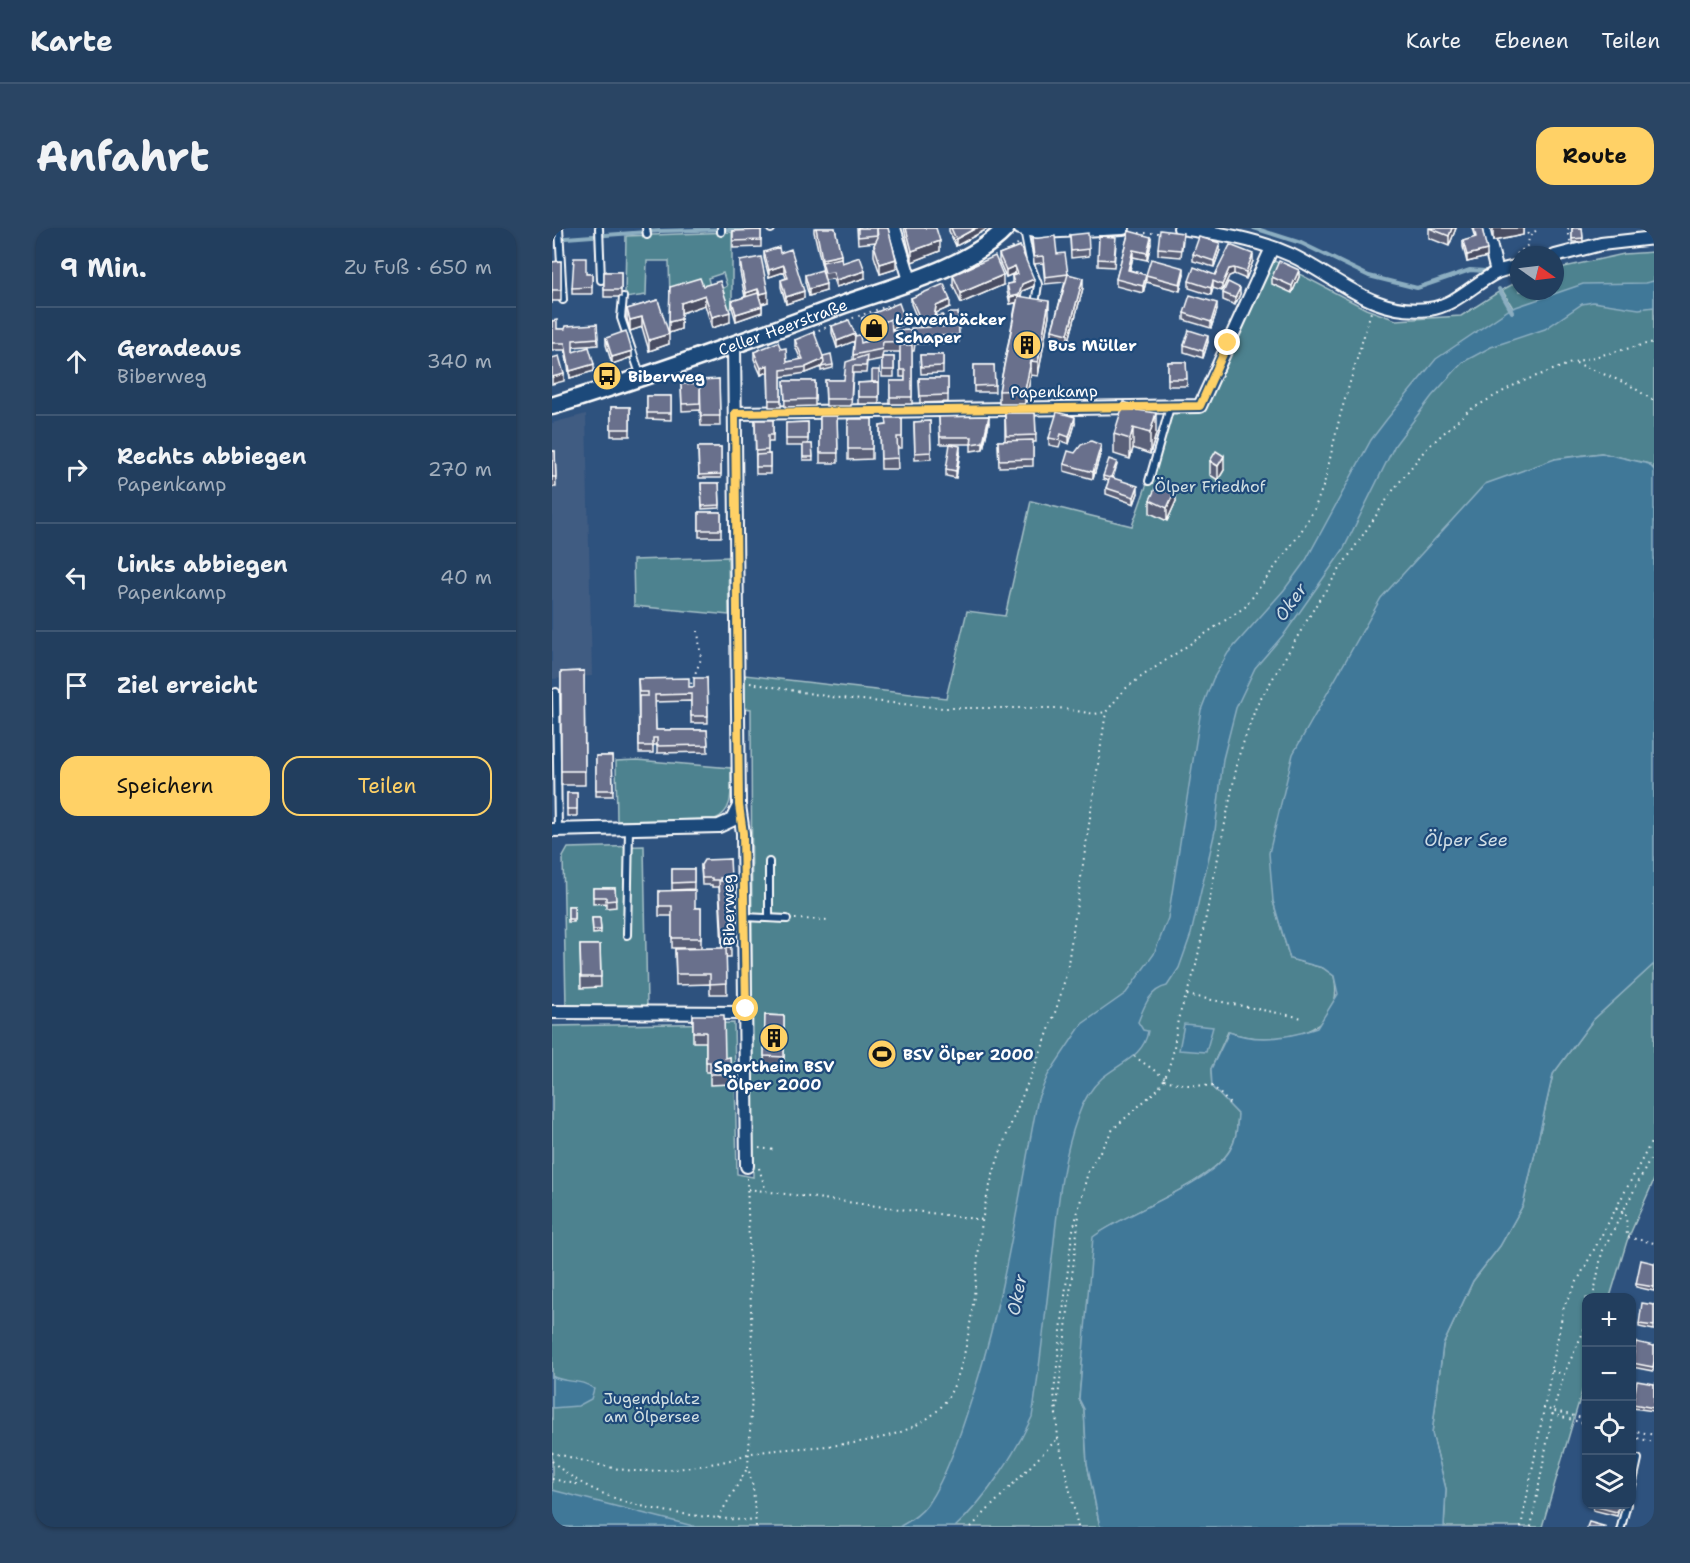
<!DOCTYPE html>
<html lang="de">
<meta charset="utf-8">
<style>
:root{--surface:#223e5e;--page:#2a4564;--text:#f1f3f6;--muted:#a2aebc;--line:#3f5773;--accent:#ffd166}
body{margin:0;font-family:"Shantell Sans",sans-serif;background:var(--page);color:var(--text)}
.controls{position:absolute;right:18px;bottom:18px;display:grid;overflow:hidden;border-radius:12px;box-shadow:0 2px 4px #0004}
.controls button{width:54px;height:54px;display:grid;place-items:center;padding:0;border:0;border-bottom:2px solid var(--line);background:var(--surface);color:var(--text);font:30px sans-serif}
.compass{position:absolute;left:958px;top:18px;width:54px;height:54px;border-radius:50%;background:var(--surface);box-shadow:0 2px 4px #0004;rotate:104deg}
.stop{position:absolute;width:18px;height:18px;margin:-14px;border:4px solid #ffd166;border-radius:50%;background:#fff}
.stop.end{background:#ffd166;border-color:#fff;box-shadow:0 2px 6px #0008}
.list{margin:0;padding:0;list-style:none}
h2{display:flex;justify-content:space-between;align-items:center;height:78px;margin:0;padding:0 24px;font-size:26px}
h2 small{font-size:20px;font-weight:400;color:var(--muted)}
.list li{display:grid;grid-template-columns:39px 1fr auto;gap:18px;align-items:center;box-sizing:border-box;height:108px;padding:0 24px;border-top:2px solid var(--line)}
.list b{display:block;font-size:22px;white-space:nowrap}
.list p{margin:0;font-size:20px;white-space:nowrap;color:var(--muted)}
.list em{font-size:20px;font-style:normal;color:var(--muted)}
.actions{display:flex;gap:12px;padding:18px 24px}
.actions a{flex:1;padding:14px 0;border:2px solid var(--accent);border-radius:18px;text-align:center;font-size:21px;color:var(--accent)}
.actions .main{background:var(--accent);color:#111}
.icon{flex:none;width:33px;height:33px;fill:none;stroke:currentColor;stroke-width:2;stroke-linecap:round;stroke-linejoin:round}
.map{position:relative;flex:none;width:1102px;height:1299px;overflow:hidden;border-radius:18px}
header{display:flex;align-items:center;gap:36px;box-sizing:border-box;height:84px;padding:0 30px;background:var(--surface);border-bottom:2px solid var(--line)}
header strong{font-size:28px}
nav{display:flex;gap:33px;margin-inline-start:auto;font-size:21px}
.intro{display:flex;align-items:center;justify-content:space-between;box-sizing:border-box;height:144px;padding:0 36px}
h1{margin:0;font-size:42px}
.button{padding:15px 27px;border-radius:18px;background:var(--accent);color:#111;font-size:21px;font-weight:700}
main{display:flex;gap:36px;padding:0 36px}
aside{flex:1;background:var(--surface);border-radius:18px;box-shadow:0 2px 4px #0004}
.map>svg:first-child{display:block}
</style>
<header>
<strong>Karte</strong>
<nav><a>Karte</a><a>Ebenen</a><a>Teilen</a></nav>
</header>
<div class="intro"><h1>Anfahrt</h1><a class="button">Route</a></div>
<main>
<aside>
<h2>9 Min.<small>Zu Fuß · 650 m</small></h2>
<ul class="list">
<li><svg class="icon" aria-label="ahead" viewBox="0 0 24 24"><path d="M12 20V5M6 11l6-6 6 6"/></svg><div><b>Geradeaus</b><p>Biberweg</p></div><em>340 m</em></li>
<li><svg class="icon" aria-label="right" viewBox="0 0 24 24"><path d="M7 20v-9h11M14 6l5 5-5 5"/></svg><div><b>Rechts abbiegen</b><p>Papenkamp</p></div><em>270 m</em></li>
<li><svg class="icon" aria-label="left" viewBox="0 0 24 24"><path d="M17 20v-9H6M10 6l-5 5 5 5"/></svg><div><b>Links abbiegen</b><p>Papenkamp</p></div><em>40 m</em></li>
<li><svg class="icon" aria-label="arrive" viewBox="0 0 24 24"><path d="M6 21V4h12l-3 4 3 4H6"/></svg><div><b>Ziel erreicht</b></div></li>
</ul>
<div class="actions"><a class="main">Speichern</a><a>Teilen</a></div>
</aside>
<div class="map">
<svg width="1102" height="1299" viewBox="0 0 1102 1299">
<rect width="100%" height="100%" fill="#2e527e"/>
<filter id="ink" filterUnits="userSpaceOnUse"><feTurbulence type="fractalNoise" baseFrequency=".0167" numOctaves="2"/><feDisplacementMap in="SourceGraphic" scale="12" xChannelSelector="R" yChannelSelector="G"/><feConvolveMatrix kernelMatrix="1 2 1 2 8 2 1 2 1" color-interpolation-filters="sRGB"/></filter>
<g filter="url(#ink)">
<polygon fill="#405b82" points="34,186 40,448 0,451 0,195"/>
<g fill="#4d828f" stroke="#a6c0c7" stroke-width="1.5">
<polygon points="180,4 180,80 176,81 170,61 175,58 171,45 156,50 160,66 118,70 117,33 95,33 94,67 73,70 74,8"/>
<path d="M1102 24V242L1097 236 1049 225 1003 231 721 673 738 731 771 740 782 748C796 810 720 819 676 804L659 841 660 859 686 886C685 898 685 911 678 922 657 957 577 983 542 1009L527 1171 532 1181 535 1235 548 1299H0V798L182 795 185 946 201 949 199 481 193 480V447L394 470 415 383 453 388 479 273 580 298 622 179H649L717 30 814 81 844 92 909 88 948 63 959 81 961 80 950 62 967 53V63H1003V41L1072 26Z"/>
<polygon points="176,329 177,387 82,378 81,332"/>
<path d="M85 532 179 540C178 560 184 582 163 591L65 593 64 533Z"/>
<polygon points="92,618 95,778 14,778 11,629 16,620"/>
<polygon points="1102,736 1102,952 1075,1013 1058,1069 1034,1070 1034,1150 990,1299 892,1299 894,1261 880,1205 891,1117 921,1053 948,1018 971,977 1001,846 1041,792"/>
</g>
<g fill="#3f7898" stroke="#8caec1" stroke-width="1.5">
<path d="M1102 53V79L1087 81 1041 74 1030 76 993 101 939 119 911 134 880 168 843 217 791 322 733 405 703 440 684 480 671 531 663 603 639 706 627 740 615 758C597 762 592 779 586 794L591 802 596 803C592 829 567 835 550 850 538 861 531 873 526 888 510 931 506 977 501 1022 494 1077 489 1133 480 1189 463 1226 433 1272 403 1299H347C358 1293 368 1287 375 1277 395 1247 407 1210 418 1176 451 1077 466 973 486 870L496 847 530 796 574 765 602 726 616 690 649 482 661 451 676 425 732 362 754 332 819 212 835 191 884 131 958 81 1031 56 1093 55Z"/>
<path d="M1050 225 1097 236 1102 242V736L1041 792 1001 846 971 977 948 1018 921 1053 891 1117 880 1205 894 1261 892 1299H548L535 1235 532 1181 527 1171 541 1009C577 983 657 957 678 922 685 911 685 898 686 886L660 859 659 841 677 804C706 815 736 810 765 800L786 766 782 748 771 740 738 731 721 673 717 625 741 526 829 370 933 256 1003 231Z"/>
<polygon points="632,796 661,799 654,824 627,822"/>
<path d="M0 1148C14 1156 29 1150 42 1161L39 1171 26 1178 0 1180Z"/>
<polygon points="0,1262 145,1299 0,1299"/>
</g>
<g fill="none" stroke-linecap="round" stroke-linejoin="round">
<g stroke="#8caec1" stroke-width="4">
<polyline points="702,0 749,15 817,48 865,60 918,42 933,43"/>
<polyline points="0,11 108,3 217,0"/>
<polyline points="947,61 960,84"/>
</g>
<g stroke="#fff" stroke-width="10">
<g id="lane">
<polyline points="7,0 11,72"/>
<polyline points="47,0 49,52"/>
<polyline points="94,0 95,7"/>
<polyline points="169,0 169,4"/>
<polyline points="219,0 219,1"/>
<polyline points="472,2 479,38 486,56 483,77"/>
<polyline points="71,69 69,90 89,149"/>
<polyline points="597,253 618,179"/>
<polyline points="4,464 6,602"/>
<polyline points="217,634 217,690"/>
<polyline points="192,689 235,691"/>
<polyline points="75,707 77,601"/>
<polyline points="1080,1258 1086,1231"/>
<polyline points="1069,1299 1075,1276"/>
</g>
</g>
<g stroke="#fff" stroke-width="16">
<g id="street">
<polyline points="0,0 2,0"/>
<polyline points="342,0 358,52"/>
<polyline points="468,0 488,4 571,0"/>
<path d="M628 0C666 5 704 11 739 27 785 49 821 88 877 81 904 77 921 56 945 44 952 41 960 40 967 38"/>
<polyline points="934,0 945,44"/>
<polyline points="1003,28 1049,16 1102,10"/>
<polyline points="182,117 187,577 191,605 195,938"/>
<polyline points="183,185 648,178 720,20"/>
<polyline points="0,602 167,598 180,592 187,578"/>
<polyline points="0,784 194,785"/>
</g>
</g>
<g stroke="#fff" stroke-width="21">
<g id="secondary">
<path id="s1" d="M0 178C98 148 194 113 290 77 341 59 417 40 454 0"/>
</g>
</g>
<g stroke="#fff" stroke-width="2" stroke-dasharray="1.5 4.5" stroke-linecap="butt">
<polyline points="972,0 977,8"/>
<polyline points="1016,0 1018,14"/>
<polyline points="581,5 609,5"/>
<polyline points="455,24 467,15"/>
<polyline points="965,26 976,17 977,9 987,0"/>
<polyline points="261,104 341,76"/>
<polyline points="1024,135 1076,156 1102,173"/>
<polyline points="125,152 143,155"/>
<polyline points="198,455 279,469 391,480 507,480 543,486 553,484"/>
<polyline points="139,456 149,431 146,403"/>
<polyline points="243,691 279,692"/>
<polyline points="635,767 751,790"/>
<polyline points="582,828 613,850"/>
<polyline points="612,852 635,857 661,858 678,876"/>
<polyline points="207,920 223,922"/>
<polyline points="207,940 214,963"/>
<polyline points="195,950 201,1148 196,1239 201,1259 204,1299"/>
<polyline points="196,961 431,992"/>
<polyline points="1064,980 1074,986 1075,1009 1102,1015"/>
<polyline points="1041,1070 1050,1024 1102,924"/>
<polyline points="1000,1143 1012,1146"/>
<polyline points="991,1180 1034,1191"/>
<polyline points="1000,1186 1034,1196"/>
<polyline points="504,1187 527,987"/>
<polyline points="1080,1202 1102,1207"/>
<polyline points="1080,1209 1102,1214"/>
<path d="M0 1225C25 1230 59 1242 84 1243 115 1243 148 1239 178 1232 186 1230 193 1226 200 1225 257 1216 342 1223 386 1182 421 1149 423 1041 430 994 444 906 496 828 515 742L554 484 573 461 589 449 693 379 747 307 762 282 772 256 788 188 819 84"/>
<path d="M0 1233C51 1282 136 1288 203 1293"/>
<polyline points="0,1251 29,1257"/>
<polyline points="166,1290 196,1239"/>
<polyline points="419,1299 506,1210"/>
<polyline points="526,1299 506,1210 502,1164 520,1006 536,944 561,901 606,861 613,850 621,826 626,791 643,742 687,527 704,479 767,372 842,261 873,222 916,183 966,155 1022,134 1102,114"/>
<polyline points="969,1299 1012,1078 1102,909"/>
<polyline points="979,1299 1001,1183 1012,1146 1034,1098"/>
</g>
<use href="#lane" stroke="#1f4a7a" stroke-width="6"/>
<use href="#street" stroke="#1f4a7a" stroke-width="12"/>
<use href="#secondary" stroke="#1f4a7a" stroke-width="16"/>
</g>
<g fill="#5a6078" stroke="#fff" stroke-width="1.5">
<polygon points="262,0 283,0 290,35 313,50 284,59 281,51 273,52 262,4"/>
<polygon points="305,0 336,0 344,41 328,46 322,28 322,17 324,14 306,16"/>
<polygon points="352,0 384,0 388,23 360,34"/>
<polygon points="397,0 437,0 404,18 397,3"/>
<polygon points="877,0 904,0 897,18 877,10"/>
<polygon points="920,0 930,0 935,29 915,34 911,19 911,13 923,10"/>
<polygon points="938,0 971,0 971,7 941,13"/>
<polygon points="1020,0 1030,0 1031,14 1020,14"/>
<polygon points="209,2 209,19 181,20 181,3"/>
<polygon points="577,3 599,16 595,32 581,29 578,42 594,47 632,47 628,63 594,54 591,65 564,58 564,51"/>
<polygon points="518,7 537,21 537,28 519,30"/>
<polygon points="480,11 505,26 516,46 531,60 516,116 500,112 500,102 513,54 493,56 491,35 482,36"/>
<polygon points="631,12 629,29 606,27 606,20"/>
<polygon points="564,16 562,39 546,38 546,31"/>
<polygon points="468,18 482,58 470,63 469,69 497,87 486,148 479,147 473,176 447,176 447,163 464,75 458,76 455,63 455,56 460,55 460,48 464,47 463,45 454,49 447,33 447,26"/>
<polygon points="668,22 662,39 641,33 641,26"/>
<polygon points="212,24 228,25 252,70 234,76 229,59 229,52 234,50 232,44 217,49 212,30"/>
<polygon points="9,33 9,73 0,73 0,76 0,34"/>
<polygon points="188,33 216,74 210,76 210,84 184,93 180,80 180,73 193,69 188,44"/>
<polygon points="701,33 694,51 682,46 677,48 670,63 661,60 659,67 637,60 637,53 663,47"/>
<rect x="52" y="44" width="17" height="25"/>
<polygon points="34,46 40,46 40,66 20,66 20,60"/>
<polygon points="253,47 274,63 257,68 253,54"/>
<polygon points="401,47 451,57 409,75 401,57"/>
<polygon points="720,49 747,49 740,65 720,56"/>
<polygon points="151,58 178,94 160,100 153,77 129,85 129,101 117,105 118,59"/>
<polygon points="671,65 688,66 683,77 671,72"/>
<polygon points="359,70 398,79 384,85 383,89 391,94 390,99 398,98 406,85 407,114 363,116 362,123 360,123 360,176 338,176 338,153 353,153 353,149 348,149 348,124 331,124 330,129 342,129 342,149 330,149 330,131 315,134 314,145 301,145 299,178 274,178 273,152 292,152 301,132 302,113 285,120 280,105 280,98 303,108 309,115 319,112 319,110 316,111 310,97 310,90 352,96 340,101 340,103 359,102 369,100 359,76"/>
<polygon points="106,72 117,116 97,123 90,99 78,103 75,91 75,81"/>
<polygon points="665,82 659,100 632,92 632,85"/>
<polygon points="0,93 5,101 13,101 45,96 46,117 21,119 21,124 42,143 18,150 13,122 0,122"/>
<polygon points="54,110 80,129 60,136 54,117"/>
<polygon points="243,112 271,128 281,137 281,140 269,143 269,139 254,145 229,149 229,179 217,179 216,144 209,147 202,131 202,124 235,134 249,132 243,118"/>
<polygon points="656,114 651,130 632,124 632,117"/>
<polygon points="368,127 391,127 391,145 369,146"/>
<polygon points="616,134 634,134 635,158 616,158"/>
<polygon points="422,137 442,137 443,164 422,164"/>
<polygon points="327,142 327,176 306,176 306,155 320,154"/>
<polygon points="367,150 396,150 396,174 368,175"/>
<polygon points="167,151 168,198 149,198 148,182 130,183 129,156 148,155"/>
<polygon points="232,153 263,153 263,178 233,179"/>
<polygon points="95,168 119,168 119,192 95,191"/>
<rect x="59" y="179" width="19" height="29"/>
<polygon points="580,181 604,206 598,226 581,220 578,231 562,226 562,206"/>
<polygon points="453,185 483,185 484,214 481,214 481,238 447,239 446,213 453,213"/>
<polygon points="268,188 285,188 286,235 268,235"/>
<polygon points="387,189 437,195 431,221 419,223 419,216 388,216"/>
<polygon points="350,190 350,220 345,220 346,241 329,241 328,198 335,197"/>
<polygon points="296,191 320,191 320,231 296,232"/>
<polygon points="203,192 221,192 221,214 216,214 216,226 218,226 218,246 204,246"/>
<polygon points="378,193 379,231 363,232 362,194"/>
<polygon points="256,194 256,216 260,216 261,232 251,232 251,218 234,218 234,195"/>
<polygon points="523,196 517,216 509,213 507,219 497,217 497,210"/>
<polygon points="146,219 169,219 169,250 147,250"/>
<polygon points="0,223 3,223 4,259 0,259"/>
<polygon points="549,223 541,251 512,243 512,236 523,225"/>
<polygon points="408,225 404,250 394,248 394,241"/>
<polygon points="658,233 672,242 666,252 658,247"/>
<polygon points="565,237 561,250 586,265 582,276 554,266 554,260 557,253 551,251 551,248"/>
<polygon points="149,255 167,255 168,280 150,281"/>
<polygon points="598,272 624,273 615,293 598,285"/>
<rect x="147" y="284" width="22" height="25"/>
<polygon points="32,443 33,557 9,557 9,444"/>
<polygon points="155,450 156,495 139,495 139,473 103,474 104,502 155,502 156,524 105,525 105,517 101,517 101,525 87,525 86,451 137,459 142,459"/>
<polygon points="44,528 60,528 61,568 44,568"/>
<rect x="15" y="565" width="10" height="23"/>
<polygon points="178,631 179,729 174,729 175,766 158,766 158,756 124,757 123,721 170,720 167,659 160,659 160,657 150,657 149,637"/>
<polygon points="120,641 142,641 142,661 120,662"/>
<polygon points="41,660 63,660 64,679 54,680 54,675 41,676"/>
<polygon points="107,663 143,680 149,680 149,720 120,720 120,688 107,688"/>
<rect x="16" y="678" width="6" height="16"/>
<polygon points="40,690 48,690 49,705 41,706"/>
<polygon points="28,717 48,717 49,759 29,760"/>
<polygon points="141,787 173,830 178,829 179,856 158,857 158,844 154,844 154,814 141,814"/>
<polygon points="213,787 232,788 232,839 212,838"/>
<polygon points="1102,1035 1102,1063 1084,1059 1084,1056"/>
<polygon points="1102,1077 1102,1102 1087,1099 1087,1096"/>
<polygon points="1102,1118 1102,1137 1101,1143 1080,1139 1080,1135"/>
<polygon points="1102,1156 1102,1183 1081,1180 1081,1176"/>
<polygon points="1042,1276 1068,1276 1065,1288 1041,1282"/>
</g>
<g fill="#4a4e62" stroke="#fff" stroke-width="1.5">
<polygon points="424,0 437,0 404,18 404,11"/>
<polygon points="900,0 904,0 897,18 897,8"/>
<polygon points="941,0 971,0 971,7 941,13"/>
<polygon points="599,9 599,16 595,32 595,25"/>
<polygon points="388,13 388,23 360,34 360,23"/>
<polygon points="668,15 668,22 662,39 662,33"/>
<polygon points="581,22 581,29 576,49 576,42"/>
<polygon points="935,22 935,29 915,34 915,27"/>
<polygon points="701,26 701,33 694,51 694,44"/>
<polygon points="289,27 289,37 270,34 270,31"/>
<polygon points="344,31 344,41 328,46 328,36"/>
<polygon points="232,37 232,44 217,49 217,42"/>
<polygon points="463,38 463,45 454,49 454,42"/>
<polygon points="632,40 632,47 628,63 628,56"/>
<polygon points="682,40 682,46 677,48 670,63 670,57 677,41"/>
<polygon points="747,42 747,49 740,65 740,58"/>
<polygon points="313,43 313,50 284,59 284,52"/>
<polygon points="451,47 451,57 409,75 409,65"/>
<polygon points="594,47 594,54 591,65 591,58"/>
<polygon points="531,50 531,60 516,116 516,106"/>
<polygon points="482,51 482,58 470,63 467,74 458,76 458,69 470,56"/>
<polygon points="661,53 661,60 659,67 659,60"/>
<polygon points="274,56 274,63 257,68 257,61"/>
<polygon points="688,60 688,66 683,77 683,70"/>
<polygon points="206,61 206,72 194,75 194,65"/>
<polygon points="252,63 252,70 234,76 234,69"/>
<polygon points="216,64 216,74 208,76 208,66"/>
<polygon points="153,67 153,77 129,85 129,75"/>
<polygon points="398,72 398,79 384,85 382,96 384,78"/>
<polygon points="497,73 497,87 486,148 486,134"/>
<polygon points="665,75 665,82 659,100 659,94"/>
<polygon points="210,78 210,84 184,93 184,86"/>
<polygon points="178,84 178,94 160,100 160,89"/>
<polygon points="90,89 90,99 78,103 78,92"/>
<polygon points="352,89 352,96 316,111 316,104"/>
<polygon points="129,91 129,101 117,105 117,94"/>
<polygon points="380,92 380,99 370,102 370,95"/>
<polygon points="117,106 117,116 97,123 97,112"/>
<polygon points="303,106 303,113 285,120 285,113"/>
<polygon points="656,108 656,114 651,130 651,123"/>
<polygon points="80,123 80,129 60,136 60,129"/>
<polygon points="272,131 272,138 254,145 254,139"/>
<polygon points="479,133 479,147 473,176 473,162"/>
<polygon points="42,136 42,143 18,150 18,143"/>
<polygon points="216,137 216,144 209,147 209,140"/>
<polygon points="12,146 12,153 0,156 0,149"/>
<polygon points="604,185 604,206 598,226 598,205"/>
<polygon points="437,188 437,195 431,221 431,214"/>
<polygon points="523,189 523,196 517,216 517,209"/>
<polygon points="581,200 581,220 578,231 578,211"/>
<polygon points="549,217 549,223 541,251 541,244"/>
<polygon points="408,218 408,225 404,250 404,243"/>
<polygon points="672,228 672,242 666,252 666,238"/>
<polygon points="586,258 586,265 582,276 582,269"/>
<polygon points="624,260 624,273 615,293 615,280"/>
<polygon points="1084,1222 1084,1229 1080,1250 1080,1243"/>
</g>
<g fill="#69708c" stroke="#fff" stroke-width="1.5">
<polygon points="264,0 283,0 289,27 270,31"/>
<polygon points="306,0 325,0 325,7 306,9"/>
<polygon points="325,0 336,0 344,31 328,36 322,17 326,9"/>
<polygon points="354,0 384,0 388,13 360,23"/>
<polygon points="399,0 424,0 404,11"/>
<polygon points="877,0 900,0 897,8"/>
<polygon points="922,0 930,0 935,22 915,27 911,13 924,9"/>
<polygon points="1020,0 1030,0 1031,10 1020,11"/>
<polygon points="209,2 209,12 181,13 181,3"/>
<polygon points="608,2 631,5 629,22 606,20"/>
<polygon points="577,3 599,9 595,25 581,22 576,42 594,47 599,31 632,40 628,56 594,47 591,58 564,51"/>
<polygon points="536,5 537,21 519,23 518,7"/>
<polygon points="503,8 505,26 513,25 516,46 493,49 491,28 482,29 480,11"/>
<polygon points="547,8 564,9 562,32 546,31"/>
<polygon points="647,9 668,15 662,33 641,26"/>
<polygon points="678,17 701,26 694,44 682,40 677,41 670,57 661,53 659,60 637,53 642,39 663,47"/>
<polygon points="468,18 482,51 470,56 467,67 458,69 455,56 462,55 460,48 466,46 463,38 454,42 447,26"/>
<polygon points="227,19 228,25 239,21 252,63 234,69 229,52 236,50 232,37 217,42 212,24"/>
<polygon points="443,28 451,47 409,65 401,47"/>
<polygon points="209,29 216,64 208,66 206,61 194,65 188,33"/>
<polygon points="308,29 313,43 284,52 281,44 273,45 270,34 289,30 290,35"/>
<polygon points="22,30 34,30 34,46 40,46 40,59 20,60"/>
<polygon points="9,33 9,62 0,62 0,66 0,34"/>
<polygon points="727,33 747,42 740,58 720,49"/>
<polygon points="270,42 274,56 257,61 253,47"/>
<rect x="52" y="44" width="17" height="18"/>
<polygon points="516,46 531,50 516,106 500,102"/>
<polygon points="148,50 151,58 168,53 178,84 160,89 153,67 129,75 129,91 117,94 118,59"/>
<polygon points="676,54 688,60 683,70 671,65"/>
<polygon points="392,56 398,72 384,78 382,89 391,87 389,99 398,98 397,85 406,85 407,107 362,109 363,106 359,106 359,100 378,99 380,92 370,95 359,70"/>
<polygon points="206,65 210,78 184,86 180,73"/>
<polygon points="638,67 665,75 659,94 632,85"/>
<polygon points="466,68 497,73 486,134 479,133 473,162 447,163"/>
<polygon points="106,72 117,106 97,112 90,89 78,92 75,81"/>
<polygon points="347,75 352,89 339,94 339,91 320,99 320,102 316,104 310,90"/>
<polygon points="339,91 340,103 359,102 359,106 363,106 362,113 331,114 330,121 301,127 303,108 308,107 309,115 319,112 320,99"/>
<polygon points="5,92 5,101 13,101 14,98 45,96 46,110 21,112 21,124 37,119 42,136 18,143 13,115 0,115 0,93"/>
<polygon points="297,92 303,106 285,113 280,98"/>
<polygon points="637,102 656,108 651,123 632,117"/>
<polygon points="74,103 80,123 60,129 54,110"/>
<polygon points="262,104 272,131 254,139 229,142 229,172 217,172 216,137 209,140 202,124 226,114 229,121 234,120 235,134 251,131 243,112"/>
<polygon points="348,117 360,117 360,169 338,169 338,153 353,153 353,142 348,142"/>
<polygon points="279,126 281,137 269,139 272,135 271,128"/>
<polygon points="315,127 314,138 301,138 299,171 274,171 273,152 292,152 294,134"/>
<polygon points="368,127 391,127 391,138 369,139"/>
<polygon points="7,128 12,146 0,149 0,130"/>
<rect x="330" y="129" width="12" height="13"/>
<polygon points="616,134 634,134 635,151 616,151"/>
<polygon points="422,137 442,137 443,157 422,158"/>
<rect x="320" y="142" width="7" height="12"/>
<polygon points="367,150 396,150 396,167 368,168"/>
<polygon points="167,151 168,188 149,188 148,152"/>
<polygon points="232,153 263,153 263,171 233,172"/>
<polygon points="327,154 327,169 306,169 306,155"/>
<polygon points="148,155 148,175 130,176 129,156"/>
<rect x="95" y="168" width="24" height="17"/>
<polygon points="572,174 580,177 579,181 604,185 598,205 581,200 578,211 562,206"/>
<rect x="59" y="179" width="19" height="22"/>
<polygon points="505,184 523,189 517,209 509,206 507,212 497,210"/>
<polygon points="453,185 483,185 484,207 454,208"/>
<polygon points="268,188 285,188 286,225 268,225"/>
<polygon points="437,188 431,214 419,216 420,209 388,209 387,189"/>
<polygon points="334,190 350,190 350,209 345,209 346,230 329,231 328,198 335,197"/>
<rect x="296" y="191" width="24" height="30"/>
<polygon points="203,192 221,192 221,207 216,207 216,222 204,223"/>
<polygon points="378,193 379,224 363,225 362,194"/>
<polygon points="256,194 256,211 234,211 234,195"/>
<polygon points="481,212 481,231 447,232 446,213"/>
<polygon points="539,213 549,217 541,244 512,236 516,223 523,225 529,217"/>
<polygon points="251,216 260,216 261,229 251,229"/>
<polygon points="398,216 408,218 404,243 394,241"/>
<polygon points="146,219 169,219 169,246 147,247"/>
<polygon points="0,223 3,223 4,249 0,249"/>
<polygon points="664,223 672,228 666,238 658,233"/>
<polygon points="218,226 218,239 204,239 204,227"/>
<polygon points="557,231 565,234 559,249 558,250 551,248"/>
<polygon points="558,249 586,258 582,269 554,260"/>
<polygon points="607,252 624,260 615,280 598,272"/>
<polygon points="149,255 167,255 168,277 150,278"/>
<rect x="147" y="284" width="22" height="18"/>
<polygon points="32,443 33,543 9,543 9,444"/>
<polygon points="137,450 137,459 142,459 142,450 155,450 156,488 139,488 139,466 103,467 104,502 155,502 156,517 105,518 105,510 101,510 101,518 87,518 87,468 96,468 96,464 87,464 86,451"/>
<polygon points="44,528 60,528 61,562 44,562"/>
<rect x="15" y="565" width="10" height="16"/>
<polygon points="178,631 179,649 168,650 168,652 160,652 160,650 150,650 149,637 152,632"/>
<polygon points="120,641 142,641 142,654 120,655"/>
<polygon points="167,653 179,653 179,719 174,719 175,755 158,756 158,746 124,746 123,721 171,720"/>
<polygon points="41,660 63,660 64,672 54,673 54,669 41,669"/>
<polygon points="143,662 143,680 149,680 149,710 120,710 120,678 107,678 107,663"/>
<rect x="16" y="678" width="6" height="13"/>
<polygon points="40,690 48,690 49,702 41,702"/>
<polygon points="28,717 48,717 49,749 29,749"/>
<polygon points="141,787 172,787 173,830 178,829 179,846 158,846 158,834 154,834 154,804 141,804"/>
<polygon points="213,787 232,788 232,829 212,828"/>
<polygon points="1089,1032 1102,1035 1102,1059 1084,1056"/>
<polygon points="1090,1075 1102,1077 1102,1098 1087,1096"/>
<polygon points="1084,1114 1102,1118 1102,1133 1101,1139 1080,1135"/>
<polygon points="1085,1153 1102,1156 1102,1180 1081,1176"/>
<polygon points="1080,1221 1084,1222 1080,1243"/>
<polygon points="1042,1276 1067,1276 1065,1284 1041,1278"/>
<polygon points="1037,1294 1055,1299 1035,1299"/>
</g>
</g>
<g fill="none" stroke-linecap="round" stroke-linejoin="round" filter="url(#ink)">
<polyline stroke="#ffd166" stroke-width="8" points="194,781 191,605 187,577 183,185 648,178 676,115"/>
</g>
<defs>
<g id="shop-disc" transform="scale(1.5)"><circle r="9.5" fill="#ffd166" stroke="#1f4a7a"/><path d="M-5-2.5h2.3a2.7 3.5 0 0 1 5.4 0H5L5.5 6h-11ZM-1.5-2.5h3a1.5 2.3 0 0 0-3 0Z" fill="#111"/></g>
<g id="building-disc" transform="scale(1.5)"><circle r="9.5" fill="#ffd166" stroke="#1f4a7a"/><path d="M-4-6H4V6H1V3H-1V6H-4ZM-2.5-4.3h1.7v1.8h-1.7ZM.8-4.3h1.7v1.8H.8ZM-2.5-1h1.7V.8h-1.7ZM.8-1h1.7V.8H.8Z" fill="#111"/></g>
<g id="bus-disc" transform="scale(1.5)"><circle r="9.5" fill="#ffd166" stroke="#1f4a7a"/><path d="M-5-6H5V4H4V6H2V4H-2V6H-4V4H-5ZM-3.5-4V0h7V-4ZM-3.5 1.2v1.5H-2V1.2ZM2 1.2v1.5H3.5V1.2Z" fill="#111"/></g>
<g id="stadium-disc" transform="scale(1.5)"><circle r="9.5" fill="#ffd166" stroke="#1f4a7a"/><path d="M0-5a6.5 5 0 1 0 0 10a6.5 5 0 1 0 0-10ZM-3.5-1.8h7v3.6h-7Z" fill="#111"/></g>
</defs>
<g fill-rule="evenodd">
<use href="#shop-disc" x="322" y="100"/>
<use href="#building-disc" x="475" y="117"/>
<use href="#bus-disc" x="55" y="148"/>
<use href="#building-disc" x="222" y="810"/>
<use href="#stadium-disc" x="330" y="826"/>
</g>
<g text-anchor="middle" stroke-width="4.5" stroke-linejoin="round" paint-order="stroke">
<g font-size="16" font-weight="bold" fill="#fff" stroke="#1f4a7a" text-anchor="start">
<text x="343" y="97">Löwenbäcker<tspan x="343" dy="18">Schaper</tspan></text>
<text x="496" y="123">Bus Müller</text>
<text x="76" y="154">Biberweg</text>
<text x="351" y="832">BSV Ölper 2000</text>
<text x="222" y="844" text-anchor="middle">Sportheim BSV<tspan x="222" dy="18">Ölper 2000</tspan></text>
</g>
<g font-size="16" fill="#fff" stroke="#1f4a7a">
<text dy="6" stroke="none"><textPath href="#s1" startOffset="244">Celler Heerstraße</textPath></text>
<text transform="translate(502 163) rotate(-1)" y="6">Papenkamp</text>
<text transform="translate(176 682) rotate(-91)" y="6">Biberweg</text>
</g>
<g font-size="16" fill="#d2e0e3" stroke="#1f4a7a">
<text x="658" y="264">Ölper Friedhof</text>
<text x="100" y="1176">Jugendplatz<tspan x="100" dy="18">am Ölpersee</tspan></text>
</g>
<g font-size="18" font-style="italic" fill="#cfdde5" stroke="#1f4a7a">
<text transform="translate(739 374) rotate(-54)" y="6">Oker</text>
<text x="914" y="618">Ölper See</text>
<text transform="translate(465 1067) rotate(-79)" y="6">Oker</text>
</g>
</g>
</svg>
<div class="controls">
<button>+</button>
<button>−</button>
<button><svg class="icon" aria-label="locate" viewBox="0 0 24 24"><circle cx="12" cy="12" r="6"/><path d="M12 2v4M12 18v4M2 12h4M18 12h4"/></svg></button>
<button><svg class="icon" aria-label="layers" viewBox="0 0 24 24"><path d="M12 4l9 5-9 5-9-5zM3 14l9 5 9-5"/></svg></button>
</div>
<svg class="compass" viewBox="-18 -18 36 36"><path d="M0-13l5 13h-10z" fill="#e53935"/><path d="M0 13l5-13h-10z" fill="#a2aebc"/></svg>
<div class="stop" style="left:194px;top:781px"></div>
<div class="stop end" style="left:676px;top:115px"></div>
</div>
</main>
